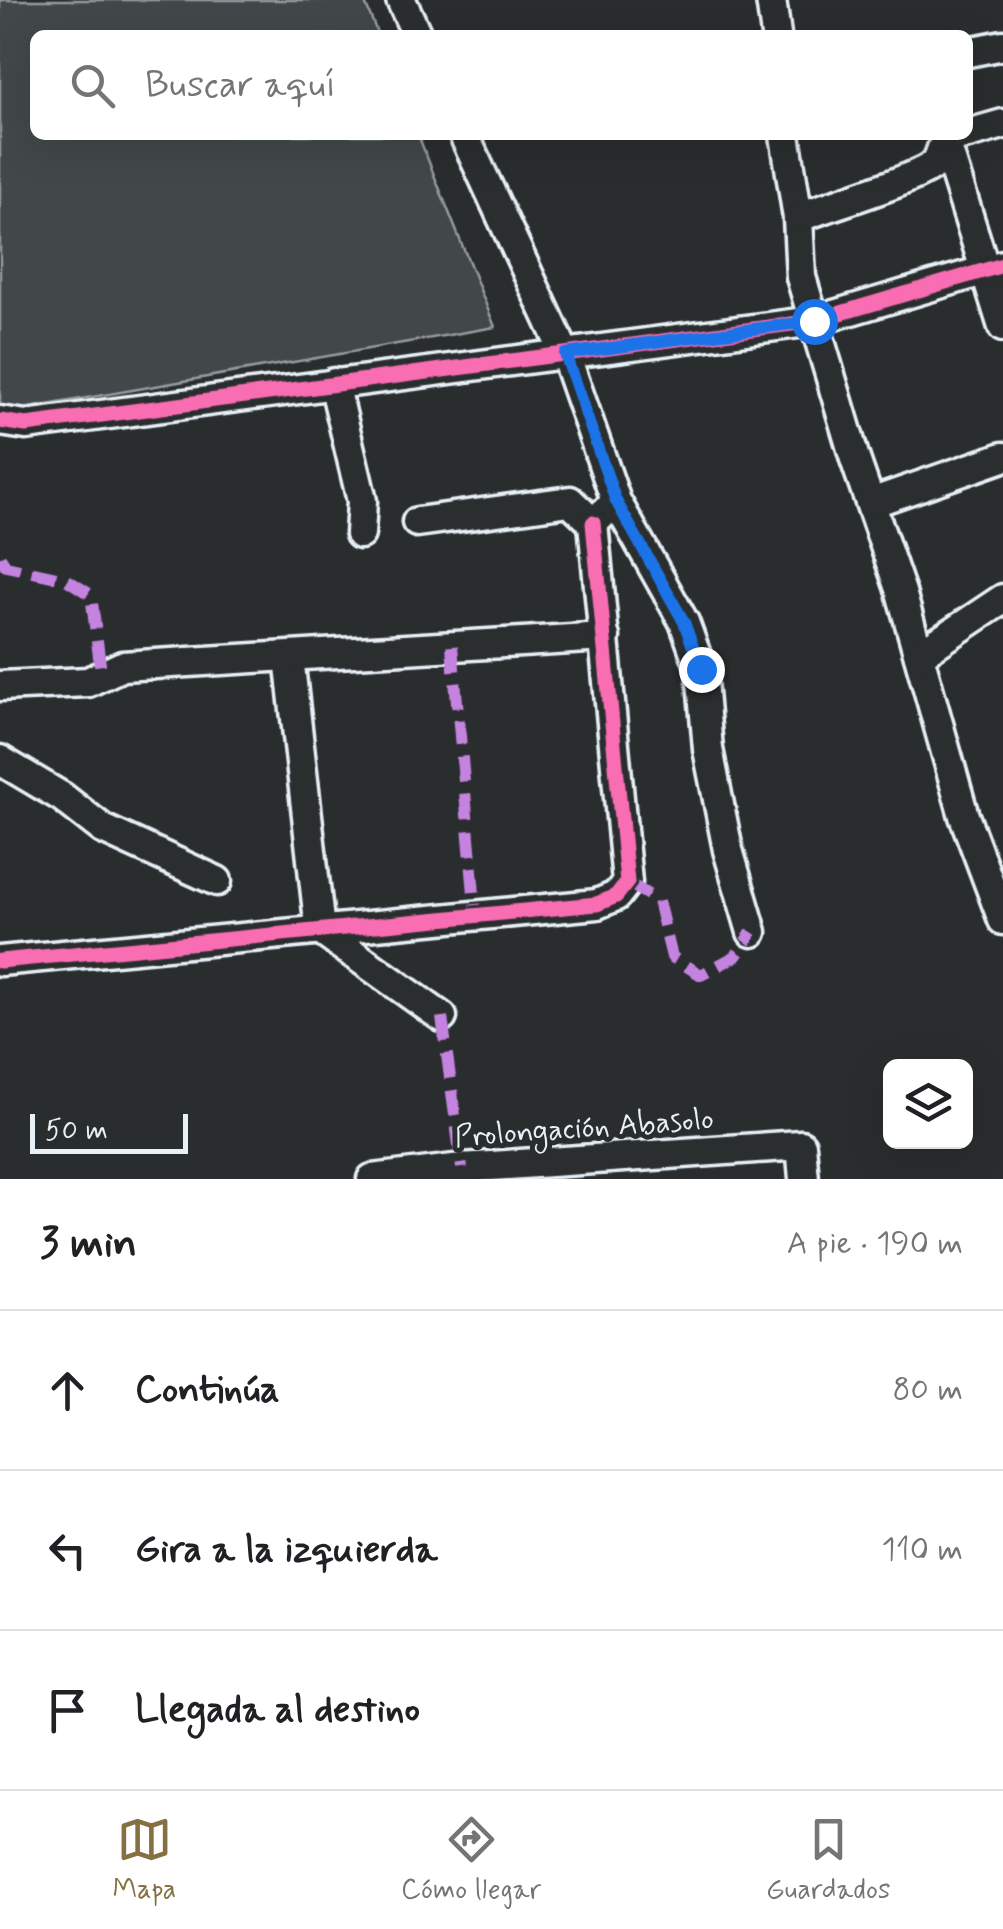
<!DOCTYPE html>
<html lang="es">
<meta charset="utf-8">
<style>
:root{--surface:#fff;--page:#f6f6f6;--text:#202124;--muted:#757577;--line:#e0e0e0;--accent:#847042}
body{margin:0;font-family:Mynerve,sans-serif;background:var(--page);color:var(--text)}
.controls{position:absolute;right:30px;bottom:30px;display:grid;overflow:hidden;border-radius:15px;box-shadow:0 10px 40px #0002}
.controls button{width:90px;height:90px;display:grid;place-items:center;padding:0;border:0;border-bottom:2px solid var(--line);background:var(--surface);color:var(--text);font:50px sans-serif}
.scale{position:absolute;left:30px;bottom:25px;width:158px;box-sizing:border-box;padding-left:10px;border:5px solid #e8f1f8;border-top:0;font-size:28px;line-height:35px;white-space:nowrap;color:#e8f1f8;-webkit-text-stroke:8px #2a2d2e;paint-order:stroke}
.stop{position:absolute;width:30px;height:30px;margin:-22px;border:8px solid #1a73e8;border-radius:50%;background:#fff}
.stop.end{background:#1a73e8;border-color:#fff;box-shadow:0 2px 10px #0008}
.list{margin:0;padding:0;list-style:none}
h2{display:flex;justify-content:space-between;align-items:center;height:130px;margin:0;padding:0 40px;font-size:42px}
h2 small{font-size:32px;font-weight:400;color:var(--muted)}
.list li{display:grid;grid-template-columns:65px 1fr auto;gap:30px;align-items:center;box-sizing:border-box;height:160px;padding:0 40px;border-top:2px solid var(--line)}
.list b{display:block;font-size:38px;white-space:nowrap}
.list em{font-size:32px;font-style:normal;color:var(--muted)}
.icon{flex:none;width:55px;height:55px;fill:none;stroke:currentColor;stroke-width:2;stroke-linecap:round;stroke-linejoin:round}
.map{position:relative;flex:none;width:1003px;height:1179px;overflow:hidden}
.search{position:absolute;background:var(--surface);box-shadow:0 10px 40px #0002;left:30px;right:30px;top:30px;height:110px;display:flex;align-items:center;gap:25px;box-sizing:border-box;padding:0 35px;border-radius:15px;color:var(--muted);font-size:38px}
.sheet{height:610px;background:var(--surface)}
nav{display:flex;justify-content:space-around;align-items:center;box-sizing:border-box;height:140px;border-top:2px solid var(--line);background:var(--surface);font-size:28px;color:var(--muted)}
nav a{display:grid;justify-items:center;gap:5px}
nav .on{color:var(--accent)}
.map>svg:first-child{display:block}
</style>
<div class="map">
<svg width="1003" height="1179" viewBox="0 0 1003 1179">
<rect width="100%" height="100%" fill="#2a2d2e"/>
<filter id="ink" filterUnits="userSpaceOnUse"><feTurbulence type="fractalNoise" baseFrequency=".01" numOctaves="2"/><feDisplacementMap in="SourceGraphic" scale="20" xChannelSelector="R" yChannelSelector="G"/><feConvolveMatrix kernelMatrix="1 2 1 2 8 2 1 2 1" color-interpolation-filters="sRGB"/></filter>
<g filter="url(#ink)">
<polygon fill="#424648" stroke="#959ca0" stroke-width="2.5" points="0,0 364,0 378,35 35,35 35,135 418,135 495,327 6,412 0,405"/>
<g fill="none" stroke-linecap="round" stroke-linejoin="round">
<g stroke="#e8f1f8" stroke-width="35">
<g id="minor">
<polyline points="401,0 417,35"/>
<polyline points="771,0 776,35"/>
<polyline points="968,52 1003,45"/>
<polyline points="968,134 1003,124"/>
<polyline points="464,135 565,354 616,501 684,622 701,669 708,749 728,850 752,932"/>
<polyline points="785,135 798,218 801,277 855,459 901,592 964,816 1003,920"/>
<polyline points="943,135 1003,327"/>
<path d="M798 218C825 206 924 178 936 162 940 157 942 147 945 141L964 135"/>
<polyline points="334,383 362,501 360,534"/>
<polyline points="0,421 26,425 814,321 1003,265"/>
<polyline points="871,503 1003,457"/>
<polyline points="417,522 570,501 593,523 606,511"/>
<polyline points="919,655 1003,599"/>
<polyline points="289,657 320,930 442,1017"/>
<polyline points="0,686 88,682 122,666 605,637"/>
<polyline points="0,760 62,797 103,829 217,881"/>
<polyline points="0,961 597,904 616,896 627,882 593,523"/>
<polyline points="372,1179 462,1168 801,1145 804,1179"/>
</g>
</g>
<use href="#minor" stroke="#2a2d2e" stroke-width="28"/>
<g stroke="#c483df" stroke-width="12" stroke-dasharray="25 12" stroke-linecap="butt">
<polyline points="0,557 6,566 66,579 91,595 101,672"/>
<polyline points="452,646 476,916"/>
<polyline points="627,882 658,901 672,957 701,975 736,956 752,932"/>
<polyline points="442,1017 462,1168"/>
</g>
<g stroke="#2a2d2e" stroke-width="21">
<g id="cycleway">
<polyline points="0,421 26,425 814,321 1003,265"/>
<polyline points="0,961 597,904 616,896 627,882 593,523"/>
</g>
</g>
<use href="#cycleway" stroke="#f96db3" stroke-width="15"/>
</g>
</g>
<g fill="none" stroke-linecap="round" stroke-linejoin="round" filter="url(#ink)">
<polyline stroke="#1a73e8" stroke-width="12" points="701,669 684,622 616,501 565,354 814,321"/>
</g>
<g text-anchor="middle" stroke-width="10" stroke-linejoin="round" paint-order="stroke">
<g font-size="30" fill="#e8f1f8" stroke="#2a2d2e">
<text transform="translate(584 1127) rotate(-4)" y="10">Prolongación Abasolo</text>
</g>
</g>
</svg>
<div class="controls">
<button><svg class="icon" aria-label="layers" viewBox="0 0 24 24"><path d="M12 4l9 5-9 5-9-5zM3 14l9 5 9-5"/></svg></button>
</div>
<div class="scale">50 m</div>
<div class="stop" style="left:814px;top:321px"></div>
<div class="stop end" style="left:701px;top:669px"></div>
<div class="search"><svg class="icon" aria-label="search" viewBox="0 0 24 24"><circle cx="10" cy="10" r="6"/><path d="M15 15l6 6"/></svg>Buscar aquí</div>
</div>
<section class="sheet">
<h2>3 min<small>A pie · 190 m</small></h2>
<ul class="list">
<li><svg class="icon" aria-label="ahead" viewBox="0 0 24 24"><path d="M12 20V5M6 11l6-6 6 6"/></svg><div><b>Continúa</b></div><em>80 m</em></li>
<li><svg class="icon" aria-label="left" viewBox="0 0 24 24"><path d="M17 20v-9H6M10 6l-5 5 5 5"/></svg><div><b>Gira a la izquierda</b></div><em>110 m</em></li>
<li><svg class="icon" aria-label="arrive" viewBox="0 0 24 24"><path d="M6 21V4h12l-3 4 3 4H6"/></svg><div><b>Llegada al destino</b></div></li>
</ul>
</section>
<nav>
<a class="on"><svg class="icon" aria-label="map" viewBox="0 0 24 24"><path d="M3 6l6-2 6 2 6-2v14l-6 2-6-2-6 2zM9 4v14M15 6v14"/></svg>Mapa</a>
<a><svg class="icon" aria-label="directions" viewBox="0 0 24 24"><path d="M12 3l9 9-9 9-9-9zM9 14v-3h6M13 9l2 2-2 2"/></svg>Cómo llegar</a>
<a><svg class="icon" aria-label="saved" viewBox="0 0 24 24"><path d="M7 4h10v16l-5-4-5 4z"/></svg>Guardados</a>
</nav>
